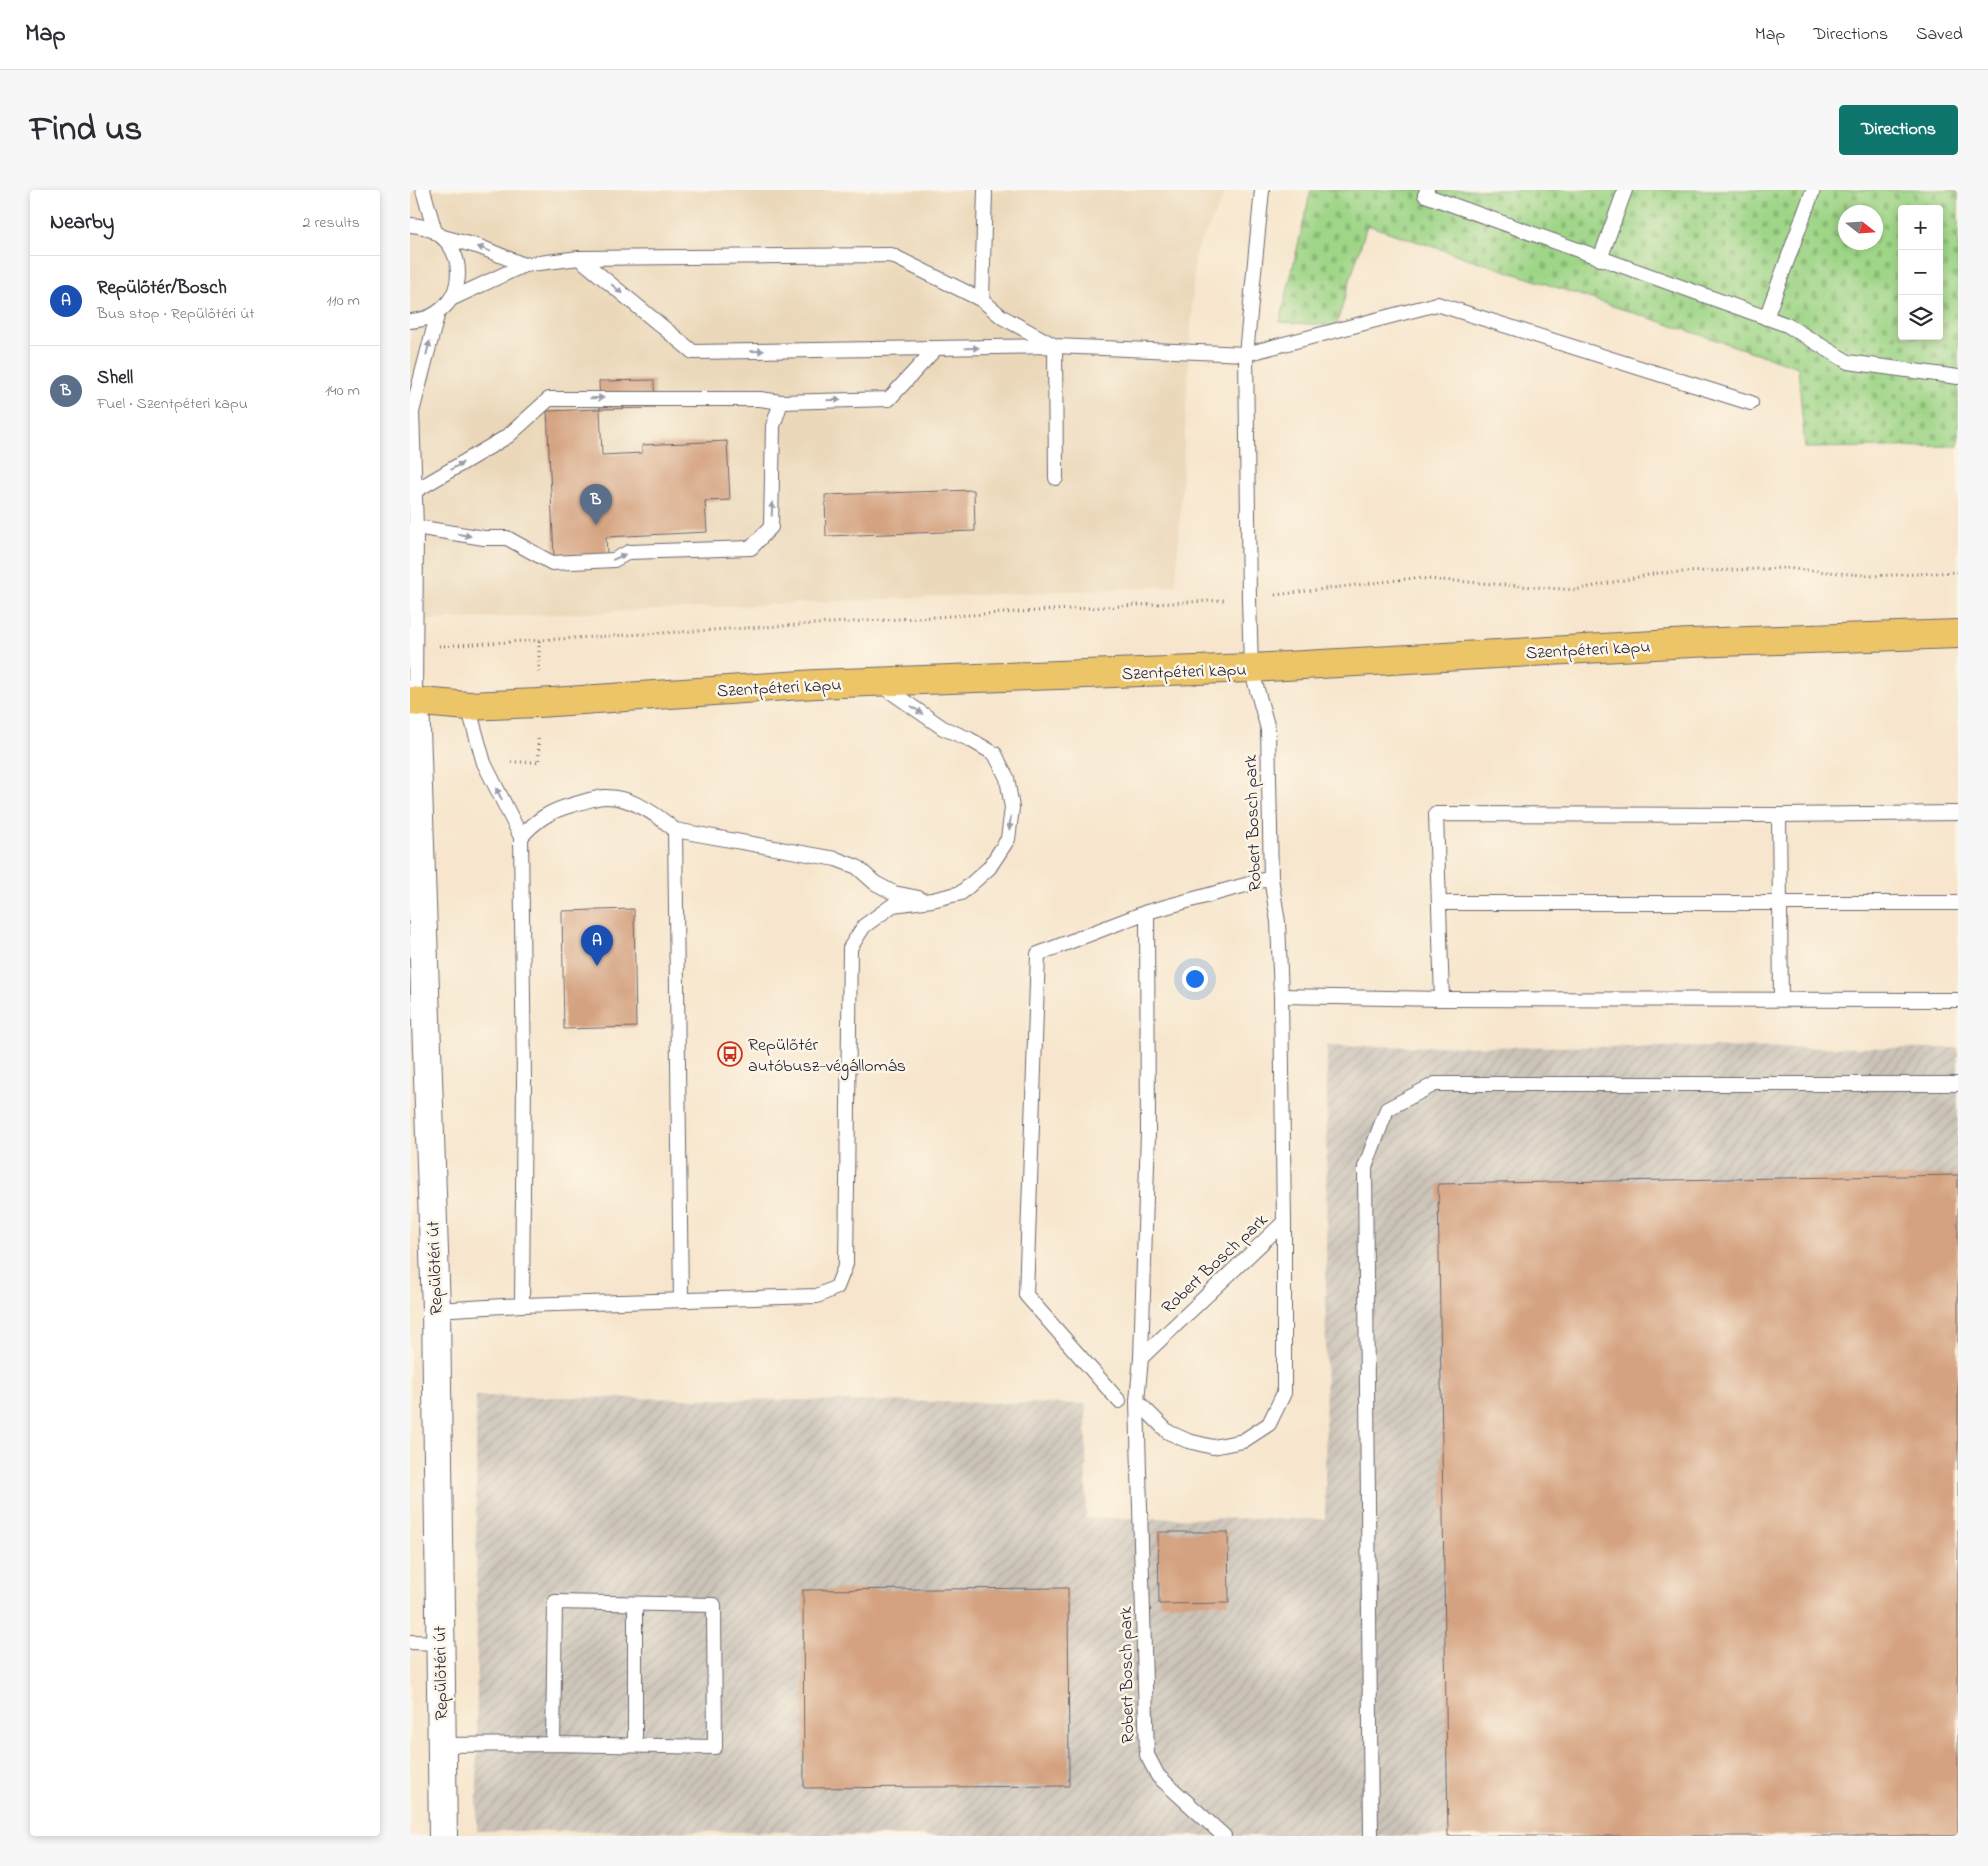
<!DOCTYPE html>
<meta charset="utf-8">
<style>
:root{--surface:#fff;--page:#f7f7f7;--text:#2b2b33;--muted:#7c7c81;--line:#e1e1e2;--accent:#0f766e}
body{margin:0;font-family:"Indie Flower",sans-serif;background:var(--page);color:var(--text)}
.controls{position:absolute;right:15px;top:15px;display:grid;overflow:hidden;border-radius:5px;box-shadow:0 2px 8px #0003}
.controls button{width:45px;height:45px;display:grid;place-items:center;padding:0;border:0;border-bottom:1px solid var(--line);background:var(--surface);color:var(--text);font:25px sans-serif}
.compass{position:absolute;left:1428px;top:15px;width:45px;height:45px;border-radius:50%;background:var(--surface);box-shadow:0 2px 8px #0003;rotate:107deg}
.you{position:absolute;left:784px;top:788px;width:18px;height:18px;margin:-12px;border:4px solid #fff;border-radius:50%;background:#1a73e8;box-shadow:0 0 0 8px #1a73e833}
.badge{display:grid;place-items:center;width:32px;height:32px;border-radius:50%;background:var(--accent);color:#fff;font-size:16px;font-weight:700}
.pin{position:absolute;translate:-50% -41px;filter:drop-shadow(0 1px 2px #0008)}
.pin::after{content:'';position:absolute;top:26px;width:18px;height:15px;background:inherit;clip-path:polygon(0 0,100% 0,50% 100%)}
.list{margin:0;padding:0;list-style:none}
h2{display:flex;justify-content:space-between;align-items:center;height:65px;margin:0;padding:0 20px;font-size:21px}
h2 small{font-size:16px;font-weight:400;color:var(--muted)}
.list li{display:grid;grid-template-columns:32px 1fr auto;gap:15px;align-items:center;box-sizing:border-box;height:90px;padding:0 20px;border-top:1px solid var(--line)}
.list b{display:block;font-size:19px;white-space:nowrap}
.list p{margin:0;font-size:16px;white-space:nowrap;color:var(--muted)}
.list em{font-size:16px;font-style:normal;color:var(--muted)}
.icon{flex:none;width:28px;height:28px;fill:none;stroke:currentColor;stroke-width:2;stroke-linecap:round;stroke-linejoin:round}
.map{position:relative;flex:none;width:1548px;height:1646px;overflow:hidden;border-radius:5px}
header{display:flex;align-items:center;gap:30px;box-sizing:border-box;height:70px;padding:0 25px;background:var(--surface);border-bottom:1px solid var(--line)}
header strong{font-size:24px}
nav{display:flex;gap:28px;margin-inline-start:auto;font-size:18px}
.intro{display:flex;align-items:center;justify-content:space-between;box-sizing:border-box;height:120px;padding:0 30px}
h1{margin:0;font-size:35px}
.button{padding:12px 22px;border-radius:5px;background:var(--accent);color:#fff;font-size:18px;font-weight:700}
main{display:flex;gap:30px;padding:0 30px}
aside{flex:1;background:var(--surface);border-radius:5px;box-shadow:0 2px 8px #0003}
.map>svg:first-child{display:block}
</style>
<header>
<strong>Map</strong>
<nav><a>Map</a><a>Directions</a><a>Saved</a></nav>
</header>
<div class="intro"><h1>Find us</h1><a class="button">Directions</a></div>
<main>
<aside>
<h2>Nearby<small>2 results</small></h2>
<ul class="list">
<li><span class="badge" style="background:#1a4fb4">A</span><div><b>Repülőtér/Bosch</b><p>Bus stop · Repülőtéri út</p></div><em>110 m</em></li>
<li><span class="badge" style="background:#5c6f8a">B</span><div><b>Shell</b><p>Fuel · Szentpéteri kapu</p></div><em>140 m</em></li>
</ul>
</aside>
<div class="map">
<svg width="1548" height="1646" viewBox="0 0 1548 1646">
<defs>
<pattern id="industrial-furrows" width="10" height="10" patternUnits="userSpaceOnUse" patternTransform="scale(1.25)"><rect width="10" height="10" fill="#cbc3b8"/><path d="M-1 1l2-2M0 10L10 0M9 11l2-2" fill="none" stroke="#aea79f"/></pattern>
<pattern id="cemetery-stones" width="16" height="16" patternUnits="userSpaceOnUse" patternTransform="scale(1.25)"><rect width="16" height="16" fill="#9ed587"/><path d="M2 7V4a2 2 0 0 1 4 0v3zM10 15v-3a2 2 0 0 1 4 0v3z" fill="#88b775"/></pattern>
</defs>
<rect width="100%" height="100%" fill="#fcf5e5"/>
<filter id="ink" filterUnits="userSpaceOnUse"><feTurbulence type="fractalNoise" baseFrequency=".02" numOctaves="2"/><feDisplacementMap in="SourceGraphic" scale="10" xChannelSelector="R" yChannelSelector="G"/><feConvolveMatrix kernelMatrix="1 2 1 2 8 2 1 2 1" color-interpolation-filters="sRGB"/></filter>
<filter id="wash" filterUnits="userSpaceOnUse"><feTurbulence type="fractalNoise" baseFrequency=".0096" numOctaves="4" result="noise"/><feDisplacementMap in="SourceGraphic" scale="20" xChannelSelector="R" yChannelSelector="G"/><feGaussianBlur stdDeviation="1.12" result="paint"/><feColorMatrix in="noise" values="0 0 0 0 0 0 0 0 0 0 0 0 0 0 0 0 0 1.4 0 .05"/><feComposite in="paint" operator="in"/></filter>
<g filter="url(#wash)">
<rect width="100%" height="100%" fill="#f7e6cd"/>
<polygon fill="#ebd8ba" points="0,0 817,0 785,64 766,396 0,431"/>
<polygon fill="url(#industrial-furrows)" points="917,856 1548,858 1548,1646 386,1646 385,1642 67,1641 66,1206 676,1214 676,1328 915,1329"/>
<path fill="url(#cemetery-stones)" stroke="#607c61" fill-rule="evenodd" d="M901 0H1548V256L1395 258 1388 177 957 35 926 136 870 132ZM1492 19H1529V146H1492ZM1436 22H1466V52H1436Z"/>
<g id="blocks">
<g fill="#d4a280">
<polygon points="244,190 245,218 190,219 189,191"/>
<polygon points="190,219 192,265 232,263 232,255 317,251 320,310 295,311 297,342 196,347 197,364 144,366 137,221"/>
<polygon points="564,300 565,341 416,346 415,305"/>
<polygon points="224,719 226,837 154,839 152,721"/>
<polygon points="1548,985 1548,1646 1038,1646 1028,994"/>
<polygon points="748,1342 818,1342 819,1413 749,1414"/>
<polygon points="658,1398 659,1596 394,1598 393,1400"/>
</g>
</g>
</g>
<g filter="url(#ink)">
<use href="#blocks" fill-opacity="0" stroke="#6d676e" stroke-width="1"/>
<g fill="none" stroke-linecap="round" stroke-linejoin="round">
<g stroke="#6d676e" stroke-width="16">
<g id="service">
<polyline points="13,0 25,42"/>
<polyline points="852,0 836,164 1027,114 1341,213"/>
<polyline points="1017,0 1015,5 1377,135 1438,172 1548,187"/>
<path d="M0 35C64 38 64 128 0 131"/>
<polyline points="33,47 70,57 114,75"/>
<polyline points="169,68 283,162 645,156 646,288"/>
<polyline points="1190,69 1215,0"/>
<polyline points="41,109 114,75 169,68 481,65 572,110 592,127 645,156 836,164 839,409 841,478 858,539 861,688 868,732 871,806 874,1032 731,1168 727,1211 737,1565 748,1586 814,1646"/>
<polyline points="572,110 575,0"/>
<polyline points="1356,128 1403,0"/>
<polyline points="5,301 98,246 139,209 350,209 371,212"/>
<polyline points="6,337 74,348 97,348 142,373 204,370 219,362 341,358 361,337 363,236 371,212 479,209 526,158"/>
<polyline points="5,510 6,337 2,222 28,122"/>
<polyline points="58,516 74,573 111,647 114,890 112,1115"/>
<polyline points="1369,625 1371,809"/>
<polyline points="265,640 426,669 447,677 465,693 484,703 509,708"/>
<path d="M111 647C126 630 140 621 162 615 173 612 186 607 196 607 222 607 246 624 265 640L271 1110"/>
<polyline points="1030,713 1548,713"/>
<polyline points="871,806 1032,809 1548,810"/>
<polyline points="1032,809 1026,624 1369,625 1548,623"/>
<polyline points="26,1120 112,1115 407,1106 427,1097 436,1074 440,758 454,736 483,715 522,710 551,703 579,678 598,649 602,618 597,588 585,564 559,549 533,538 471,495"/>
<polyline points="731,1168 738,942 737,722 861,688"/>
<polyline points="709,1211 616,1105 628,764 737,722"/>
<polyline points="727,1211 758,1242 778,1251 803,1257 833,1251 859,1234 874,1203 874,1032"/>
<polyline points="225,1414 225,1555"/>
<polyline points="0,1452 30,1453"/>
<polyline points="31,1555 143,1554 305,1557 304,1415 145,1412 143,1554"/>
<polyline points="961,1646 955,977 977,919 1025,894 1548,894"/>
</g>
</g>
<g stroke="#6d676e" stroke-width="30">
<polyline id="tertiary" points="5,510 26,1120 33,1646"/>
</g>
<g stroke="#6d676e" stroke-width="30">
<polyline id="primary" points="0,511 58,516 128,513 406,494 841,478 1280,453 1548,444"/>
</g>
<g stroke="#6d676e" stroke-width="3" stroke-dasharray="1 4" stroke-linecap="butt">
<polyline points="865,405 1004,388 1165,400 1248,383 1373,378 1463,386 1548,382"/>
<polyline points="29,456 814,410"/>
<polyline points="129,482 129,450"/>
<polyline points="101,572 129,572 128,546"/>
</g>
<use href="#service" stroke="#fff" stroke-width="14"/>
<use href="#tertiary" stroke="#fff" stroke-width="28"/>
<use href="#primary" stroke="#edc569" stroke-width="28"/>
</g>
<defs><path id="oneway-solid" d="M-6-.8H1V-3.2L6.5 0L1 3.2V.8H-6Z" transform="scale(1.25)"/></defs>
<g fill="#9c9ca7">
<use href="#oneway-solid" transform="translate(74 59) rotate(-160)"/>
<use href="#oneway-solid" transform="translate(207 99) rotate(40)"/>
<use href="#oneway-solid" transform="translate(18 158) rotate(-76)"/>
<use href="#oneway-solid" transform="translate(562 158) rotate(-1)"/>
<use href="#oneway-solid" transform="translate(347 161) rotate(-1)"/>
<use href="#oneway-solid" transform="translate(187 208) rotate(-1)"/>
<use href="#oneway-solid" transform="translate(424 210) rotate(-1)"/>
<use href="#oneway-solid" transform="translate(47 276) rotate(-31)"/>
<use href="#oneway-solid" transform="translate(362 319) rotate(-88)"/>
<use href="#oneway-solid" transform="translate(54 345) rotate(9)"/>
<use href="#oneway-solid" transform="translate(209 367) rotate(-24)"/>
<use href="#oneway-solid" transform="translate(507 520) rotate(35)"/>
<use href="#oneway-solid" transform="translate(89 604) rotate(-117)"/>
<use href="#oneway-solid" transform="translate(600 633) rotate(97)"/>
</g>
</g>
<defs>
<g id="bus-ring" transform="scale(1.25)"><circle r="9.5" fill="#fcf5e5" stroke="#c8321e" stroke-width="1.5"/><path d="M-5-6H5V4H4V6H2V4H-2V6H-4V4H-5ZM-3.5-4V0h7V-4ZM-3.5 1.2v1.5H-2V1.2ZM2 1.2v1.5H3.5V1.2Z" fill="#c8321e"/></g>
</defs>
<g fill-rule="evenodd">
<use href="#bus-ring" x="320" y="864"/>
</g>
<g text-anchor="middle" stroke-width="5" stroke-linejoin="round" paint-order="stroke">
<g font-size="18" fill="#22223b" stroke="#fcf5e5">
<text transform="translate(1178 459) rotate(-3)" y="6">Szentpéteri kapu</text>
<text transform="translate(774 481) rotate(-2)" y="6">Szentpéteri kapu</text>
<text transform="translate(369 497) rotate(-3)" y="6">Szentpéteri kapu</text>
<text transform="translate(842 633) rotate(-92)" y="6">Robert Bosch park</text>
<text transform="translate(804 1073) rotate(-43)" y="6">Robert Bosch park</text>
<text transform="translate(24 1078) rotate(-92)" y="6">Repülőtéri út</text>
<text transform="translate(30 1483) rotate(-91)" y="6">Repülőtéri út</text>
<text transform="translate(716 1485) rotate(-91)" y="6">Robert Bosch park</text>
</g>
<g font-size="18" fill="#22223b" stroke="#fcf5e5" text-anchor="start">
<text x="338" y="860">Repülőtér<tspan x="338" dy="21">autóbusz-végállomás</tspan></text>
</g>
</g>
</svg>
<div class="controls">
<button>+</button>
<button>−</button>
<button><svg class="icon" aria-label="layers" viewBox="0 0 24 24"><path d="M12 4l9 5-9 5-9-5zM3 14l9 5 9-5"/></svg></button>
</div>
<svg class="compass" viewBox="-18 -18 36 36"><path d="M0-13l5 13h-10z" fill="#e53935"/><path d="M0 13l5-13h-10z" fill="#7c7c81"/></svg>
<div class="you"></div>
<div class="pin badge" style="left:187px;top:776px;background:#1a4fb4">A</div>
<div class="pin badge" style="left:186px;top:335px;background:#5c6f8a">B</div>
</div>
</main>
